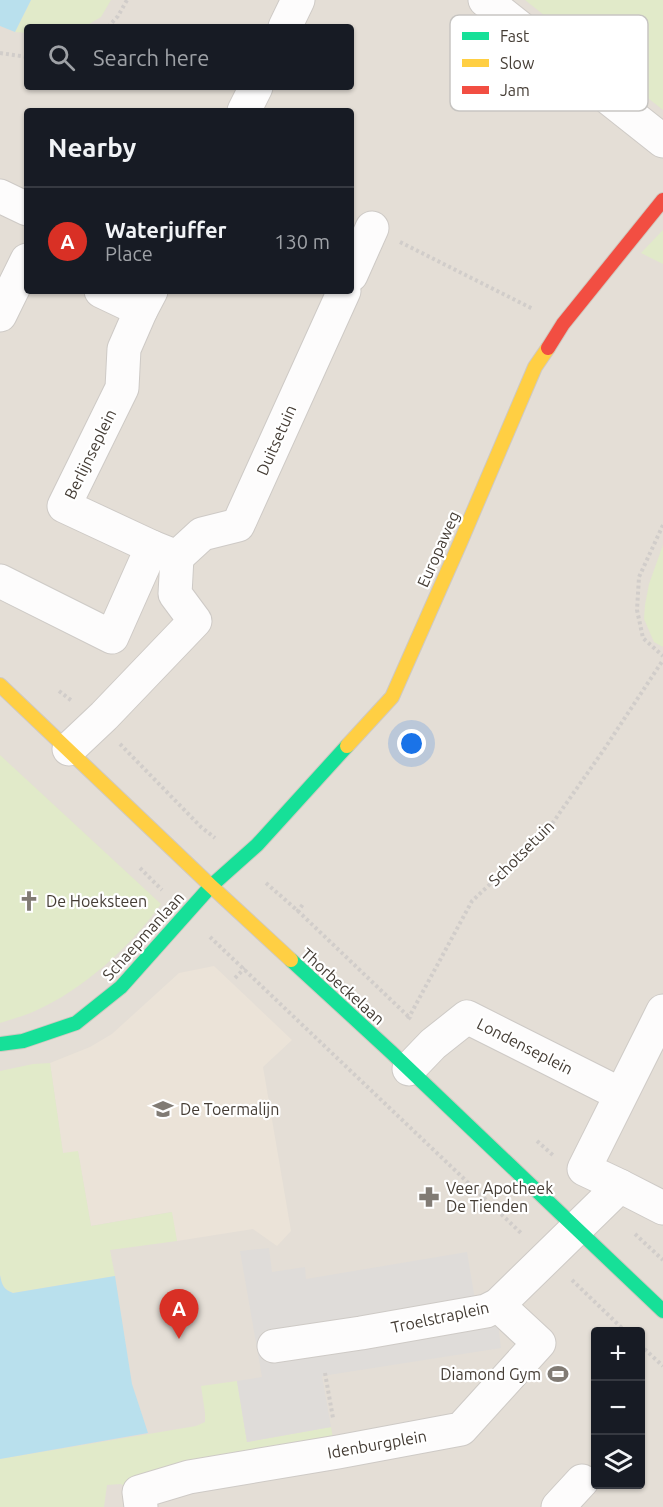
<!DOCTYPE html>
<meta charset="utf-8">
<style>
:root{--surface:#171b24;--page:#242831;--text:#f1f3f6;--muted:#9ea1a6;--line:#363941;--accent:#d93025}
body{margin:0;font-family:Ubuntu,sans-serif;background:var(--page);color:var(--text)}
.controls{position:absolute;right:18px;bottom:18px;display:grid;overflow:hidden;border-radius:6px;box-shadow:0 2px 4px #0004}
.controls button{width:54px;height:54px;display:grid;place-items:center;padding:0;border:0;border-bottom:2px solid var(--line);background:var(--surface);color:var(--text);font:30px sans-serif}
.you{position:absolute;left:412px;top:744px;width:21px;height:21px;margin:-15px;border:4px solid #fff;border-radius:50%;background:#1a73e8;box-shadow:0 0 0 9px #1a73e833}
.badge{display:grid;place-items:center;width:39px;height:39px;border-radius:50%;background:var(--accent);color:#fff;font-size:20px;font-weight:700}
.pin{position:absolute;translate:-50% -50px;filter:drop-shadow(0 2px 3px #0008)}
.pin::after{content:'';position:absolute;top:32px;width:21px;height:18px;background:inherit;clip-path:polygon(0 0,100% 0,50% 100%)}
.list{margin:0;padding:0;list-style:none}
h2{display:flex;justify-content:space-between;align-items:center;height:78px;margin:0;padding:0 24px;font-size:26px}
h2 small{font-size:20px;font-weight:400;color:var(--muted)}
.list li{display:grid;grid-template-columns:39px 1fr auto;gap:18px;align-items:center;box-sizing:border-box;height:108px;padding:0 24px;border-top:2px solid var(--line)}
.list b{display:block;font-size:22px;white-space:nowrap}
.list p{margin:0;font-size:20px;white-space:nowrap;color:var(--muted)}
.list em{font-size:20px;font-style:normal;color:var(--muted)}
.icon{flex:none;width:33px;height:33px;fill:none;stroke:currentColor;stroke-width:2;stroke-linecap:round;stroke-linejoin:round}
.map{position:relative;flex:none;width:663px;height:1507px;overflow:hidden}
.search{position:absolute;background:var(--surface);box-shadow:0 2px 4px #0004;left:24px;top:24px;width:330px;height:66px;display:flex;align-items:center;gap:15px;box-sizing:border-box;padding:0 21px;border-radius:6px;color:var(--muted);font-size:22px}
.panel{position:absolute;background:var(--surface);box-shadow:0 2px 4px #0004;left:24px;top:108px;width:330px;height:186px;border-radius:6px}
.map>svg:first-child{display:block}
</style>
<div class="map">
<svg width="663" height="1507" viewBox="0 0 663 1507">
<rect width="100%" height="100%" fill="#f0ede9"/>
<path fill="#e4ded6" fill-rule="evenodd" d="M0 0H663V1507H0ZM27 27H351V87H27ZM27 111H351V291H27ZM596 1332H640V1484H596Z"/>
<polygon fill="#ebe3d8" points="214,966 292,1040 263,1067 291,1231 277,1246 253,1229 177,1241 171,1212 91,1226 78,1152 63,1154 50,1063 90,1047 112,1034 179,973"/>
<g fill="#e1eac9">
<polygon points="31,0 111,0 101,17 84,27 27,27 27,33 15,32"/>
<polygon points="525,0 663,0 663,110"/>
<polygon points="663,230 663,264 641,253"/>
<polygon points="663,545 663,647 654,642 644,619 645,605 649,584"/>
<path d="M0 755 161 904C131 946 83 990 35 1011 24 1016 12 1019 0 1023Z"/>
<path d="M50 1063 63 1153 78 1151 91 1226 172 1212 177 1241 110 1250 115 1276 13 1293C3 1289 2 1285 0 1275V1071L33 1064Z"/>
<polygon points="237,1381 247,1442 331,1427 333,1438 129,1489 121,1484 107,1485 104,1507 0,1507 0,1459 196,1426 205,1422 205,1413 201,1386"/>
</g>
<polygon fill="#dfdcd9" points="269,1248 272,1272 305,1267 306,1279 467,1252 475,1300 498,1324 501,1348 322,1376 331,1427 247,1442 237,1381 262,1377 240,1251"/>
<g fill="#b9e0ed">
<polygon points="0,0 31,0 15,32 0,26"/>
<path d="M0 1275C2 1285 3 1289 13 1293L115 1276 132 1384 148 1433 0 1459Z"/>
</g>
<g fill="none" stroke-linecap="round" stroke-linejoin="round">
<g stroke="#cecac6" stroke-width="35">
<g id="street">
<polyline points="485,0 663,141"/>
<polyline points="285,27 298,0"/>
<polyline points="244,111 256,87"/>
<polyline points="0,196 27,209"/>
<polyline points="351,275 372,228"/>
<polyline points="101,291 141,310 151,291"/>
<polyline points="141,310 124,349 122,388 64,506 152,547"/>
<polyline points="0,315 27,260"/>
<polyline points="0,581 112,637 152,547 177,557 202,534 238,525 344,291"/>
<polyline points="69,749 104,716 195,621 175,594 177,557"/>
<polyline points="409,1069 433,1044 467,1017 620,1094"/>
<polyline points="620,1186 584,1169 663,1011"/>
<polyline points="274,1346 361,1333 486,1311 498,1305 620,1186 663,1208"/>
<polyline points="141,1507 139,1492 189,1477 338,1452 461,1429 539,1343 498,1305"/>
<polyline points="558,1507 582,1481"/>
</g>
</g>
<g stroke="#cfc9c0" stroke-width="16">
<g id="fast">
<polyline points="291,960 391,1052 663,1311"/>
<polyline points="0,1044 23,1041 76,1023 121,987 211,886 257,845 347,746"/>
</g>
</g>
<g stroke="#cfc9c0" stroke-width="16">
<g id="slow">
<polyline points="0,685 211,886 291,960"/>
<polyline points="347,746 392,697 460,543 535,367 548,348"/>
</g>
</g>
<g stroke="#cfc9c0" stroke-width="16">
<polyline id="jam" points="548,348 563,324 663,200"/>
</g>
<g stroke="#d1cdca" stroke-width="4" stroke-dasharray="3 3" stroke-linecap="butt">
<polyline points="108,27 118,16 127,0"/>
<polyline points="0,53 27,57"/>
<polyline points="400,242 533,309"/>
<polyline points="663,525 639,577 637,610 643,638 663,656"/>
<polyline points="59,691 72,701"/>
<polyline points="120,744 201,827 215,838"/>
<polyline points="140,868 162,890"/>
<polyline points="266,883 298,911 411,1019"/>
<polyline points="297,912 304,903"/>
<polyline points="210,937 522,1234"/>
<polyline points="235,978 245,968"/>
<polyline points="408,1019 472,901 547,831 605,748 663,660"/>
<polyline points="537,1141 554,1156"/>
<polyline points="635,1234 663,1260"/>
<polyline points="572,1280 626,1332"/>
<polyline points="640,1345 663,1366"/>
<polyline points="325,1373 333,1418"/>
</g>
<use href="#street" stroke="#fdfcfc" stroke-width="33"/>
<use href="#fast" stroke="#16e098" stroke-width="14"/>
<use href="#slow" stroke="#ffcf43" stroke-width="14"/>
<use href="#jam" stroke="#f24e42" stroke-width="14"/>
</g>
<defs>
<g id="church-bare" transform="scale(1.62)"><path d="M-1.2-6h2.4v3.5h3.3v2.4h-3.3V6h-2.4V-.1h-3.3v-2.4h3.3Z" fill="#817b74" stroke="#fff" stroke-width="2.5" paint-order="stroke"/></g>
<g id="school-bare" transform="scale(1.62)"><path d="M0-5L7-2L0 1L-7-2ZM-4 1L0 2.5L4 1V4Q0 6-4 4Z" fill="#817b74" stroke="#fff" stroke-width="2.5" paint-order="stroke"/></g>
<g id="pharmacy-bare" transform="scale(1.62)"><path d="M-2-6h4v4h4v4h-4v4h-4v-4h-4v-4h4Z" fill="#817b74" stroke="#fff" stroke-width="2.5" paint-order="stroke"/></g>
<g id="stadium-bare" transform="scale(1.62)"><path d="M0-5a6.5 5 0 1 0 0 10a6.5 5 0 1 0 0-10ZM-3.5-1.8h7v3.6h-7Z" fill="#817b74" stroke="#fff" stroke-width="2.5" paint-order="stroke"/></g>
</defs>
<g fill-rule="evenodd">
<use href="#church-bare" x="29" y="901"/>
<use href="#school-bare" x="163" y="1109"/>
<use href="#pharmacy-bare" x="429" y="1197"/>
<use href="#stadium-bare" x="558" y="1374"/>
</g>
<g text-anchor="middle" stroke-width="4.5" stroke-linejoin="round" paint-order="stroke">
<g font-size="16" fill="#453d35" stroke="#fff">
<text transform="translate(276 440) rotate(-66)" y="6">Duitsetuin</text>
<text transform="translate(90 454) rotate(-64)" y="6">Berlijnseplein</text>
<text transform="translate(438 549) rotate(-66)" y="6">Europaweg</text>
<text transform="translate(521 853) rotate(-45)" y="6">Schotsetuin</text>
<text transform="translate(143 936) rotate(-48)" y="6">Schaepmanlaan</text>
<text transform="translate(343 986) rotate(42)" y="6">Thorbeckelaan</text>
<text transform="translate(525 1046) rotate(27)" y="6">Londenseplein</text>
<text transform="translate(440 1317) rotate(-12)" y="6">Troelstraplein</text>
<text transform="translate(377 1444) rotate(-10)" y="6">Idenburgplein</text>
</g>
<g font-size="16" fill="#453d35" stroke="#fff" text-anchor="start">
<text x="46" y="907">De Hoeksteen</text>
<text x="180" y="1115">De Toermalijn</text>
<text x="446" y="1194">Veer Apotheek<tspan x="446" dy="18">De Tienden</tspan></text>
<text x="541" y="1380" text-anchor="end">Diamond Gym</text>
</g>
</g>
<rect x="450" y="15" width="198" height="96" rx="9" fill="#fff" stroke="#c7c5c2" stroke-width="1.5"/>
<rect x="462" y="32" width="27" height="8" fill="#16e098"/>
<rect x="462" y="59" width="27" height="8" fill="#ffcf43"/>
<rect x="462" y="86" width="27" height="8" fill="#f24e42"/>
<g font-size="16" fill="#453d35">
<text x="500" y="42">Fast</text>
<text x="500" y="69">Slow</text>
<text x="500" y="96">Jam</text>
</g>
</svg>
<div class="controls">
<button>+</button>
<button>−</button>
<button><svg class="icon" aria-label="layers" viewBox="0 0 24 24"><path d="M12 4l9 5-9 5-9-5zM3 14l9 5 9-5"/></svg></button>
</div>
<div class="you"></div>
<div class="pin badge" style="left:179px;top:1339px">A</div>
<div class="search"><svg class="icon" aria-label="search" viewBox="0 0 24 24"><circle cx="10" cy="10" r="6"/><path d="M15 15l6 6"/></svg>Search here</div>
<section class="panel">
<h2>Nearby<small></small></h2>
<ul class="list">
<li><span class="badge">A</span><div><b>Waterjuffer</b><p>Place</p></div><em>130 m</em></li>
</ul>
</section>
</div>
